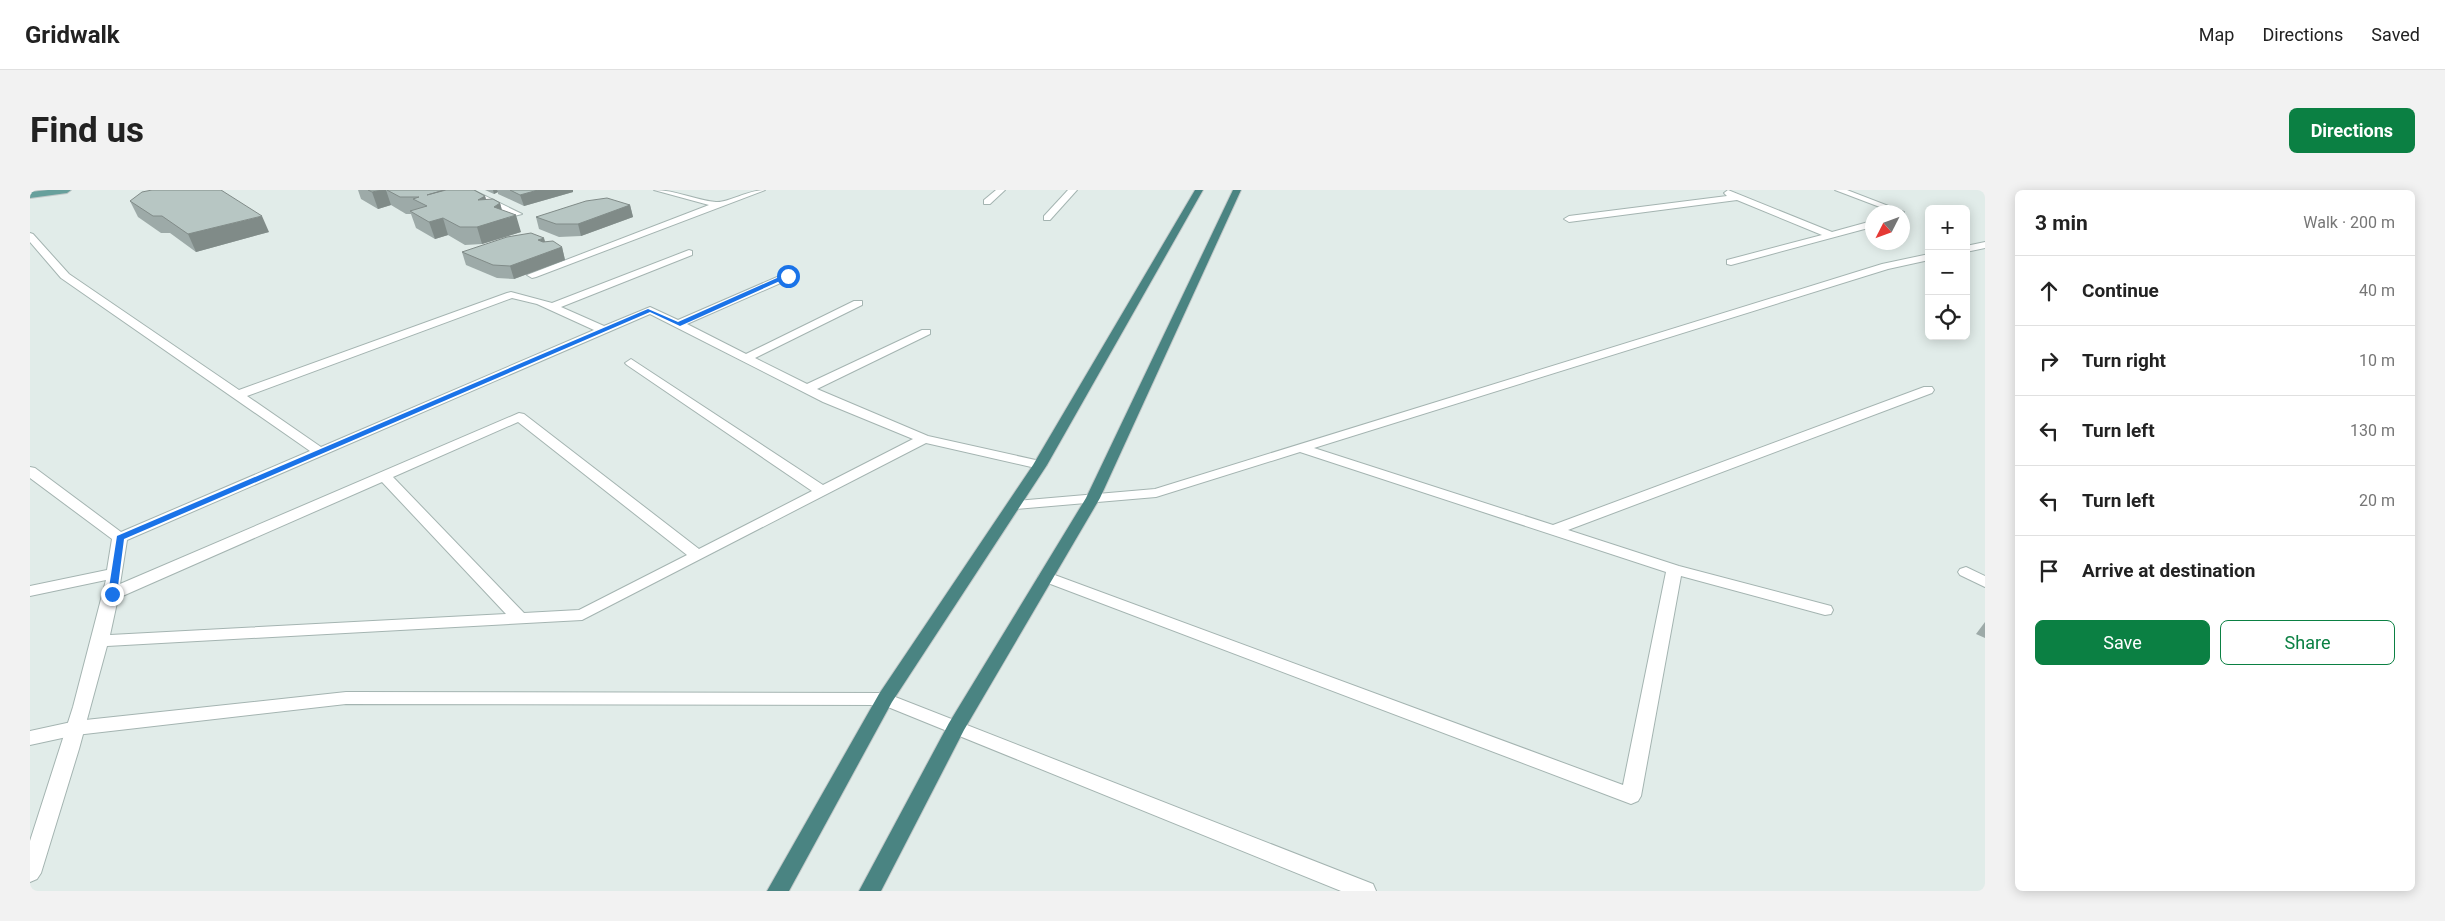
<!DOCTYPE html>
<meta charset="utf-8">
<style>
:root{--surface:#fff;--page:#f2f2f2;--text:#222;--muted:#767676;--line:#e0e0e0;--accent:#0b8043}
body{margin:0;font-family:Roboto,sans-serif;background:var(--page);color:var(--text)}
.controls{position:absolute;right:15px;top:15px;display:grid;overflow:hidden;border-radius:8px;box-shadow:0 2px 12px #0003}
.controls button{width:45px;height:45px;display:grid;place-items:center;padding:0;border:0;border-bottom:1px solid var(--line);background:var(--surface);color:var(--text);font:25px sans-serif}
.compass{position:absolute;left:1835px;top:15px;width:45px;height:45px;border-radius:50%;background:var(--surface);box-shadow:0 2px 12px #0003;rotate:228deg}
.stop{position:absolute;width:15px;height:15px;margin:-11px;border:4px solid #1a73e8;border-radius:50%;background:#fff}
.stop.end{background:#1a73e8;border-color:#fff;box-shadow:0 1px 5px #0008}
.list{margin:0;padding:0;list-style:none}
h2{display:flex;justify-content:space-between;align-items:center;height:65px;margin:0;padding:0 20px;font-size:21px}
h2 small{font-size:16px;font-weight:400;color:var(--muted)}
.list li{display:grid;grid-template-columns:32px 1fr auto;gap:15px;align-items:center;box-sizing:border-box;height:70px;padding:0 20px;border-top:1px solid var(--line)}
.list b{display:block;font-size:19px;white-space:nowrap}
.list em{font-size:16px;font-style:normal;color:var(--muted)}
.actions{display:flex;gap:10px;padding:15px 20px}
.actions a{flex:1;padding:11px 0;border:1px solid var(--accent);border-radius:8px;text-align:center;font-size:18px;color:var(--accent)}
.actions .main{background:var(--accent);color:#fff}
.icon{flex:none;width:28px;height:28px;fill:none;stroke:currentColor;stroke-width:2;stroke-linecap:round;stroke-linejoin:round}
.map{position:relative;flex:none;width:1955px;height:701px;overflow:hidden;border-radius:8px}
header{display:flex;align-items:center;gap:30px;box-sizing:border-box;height:70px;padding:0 25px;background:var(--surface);border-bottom:1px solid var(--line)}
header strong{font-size:24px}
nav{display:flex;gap:28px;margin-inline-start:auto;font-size:18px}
.intro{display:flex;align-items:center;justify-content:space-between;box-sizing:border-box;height:120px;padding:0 30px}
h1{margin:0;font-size:35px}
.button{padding:12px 22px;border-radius:8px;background:var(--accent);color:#fff;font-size:18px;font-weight:700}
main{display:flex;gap:30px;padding:0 30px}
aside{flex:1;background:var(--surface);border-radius:8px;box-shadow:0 2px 12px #0003}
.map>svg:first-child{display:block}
</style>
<header>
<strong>Gridwalk</strong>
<nav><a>Map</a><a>Directions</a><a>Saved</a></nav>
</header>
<div class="intro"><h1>Find us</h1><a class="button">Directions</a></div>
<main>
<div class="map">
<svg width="1955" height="701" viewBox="0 0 1955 701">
<rect width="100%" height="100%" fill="#e1ece9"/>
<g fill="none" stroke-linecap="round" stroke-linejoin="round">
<g stroke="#a4b4b1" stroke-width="2">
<g id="minor">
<polygon points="432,0 443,0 492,24 484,26"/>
<path d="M624 0C646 0 664 10 686 12 698 13 718 0 735 0L506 87 502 88 497 85 679 15Z"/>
<polygon points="966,0 975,0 960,14 954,14 954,10"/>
<polygon points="1038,0 1047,0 1020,30 1014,30 1014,26"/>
<polygon points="1698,0 1802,42 1842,31 1842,37 1701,75 1697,74 1697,70 1792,45 1707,10 1539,32 1534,29 1539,26 1697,6 1694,3"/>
<polygon points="1805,0 1817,0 1874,22 1872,24 1863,22"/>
<path d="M0 43 3 44 39 84 209 200 477 103 481 102 522 113 659 60 662 61V65L531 117 574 136 620 117 648 130 754 84H762V88L657 134 716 164 824 111H832V115L725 168 777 194 892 140H900V144L787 199 898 246 1010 271 1017 275 1010 279 896 253 552 430 77 456 49 559 11 683 7 689 0 692V651L43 517 76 390 0 406V396L77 380 82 349 0 288V277L5 278 91 342 280 261 31 88 0 52ZM482 108 507 114 564 140 291 257 217 206ZM620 124 793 212 883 249 793 295 601 169 595 173 597 175 782 301 669 359 494 224 489 223 90 394 97 350ZM488 232 657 365 549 420 494 423 363 287ZM352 292 476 424 80 445 88 408Z"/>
<polygon points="1955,52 1955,58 1936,62 1936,56"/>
<polygon points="1899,64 1899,70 1858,79 1284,258 1523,335 1894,197 1902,197 1904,200 1902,203 1538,340 1649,376 1801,416 1803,420 1801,424 1795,425 1651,386 1611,606 1608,611 1601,614 1010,390 1008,387 1010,384 1022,384 1593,595 1636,382 1270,262 1126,307 985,319 978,315 985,311 1125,299 1852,74"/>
<polygon points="1936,377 1955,386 1955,397 1930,385 1928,382 1930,379"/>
</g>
</g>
<g stroke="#a4b4b1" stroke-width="2">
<polygon id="tertiary" points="316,502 855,503 1343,694 1346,701 1311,701 853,515 316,514 46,545 0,555 0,541 46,531"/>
</g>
<g stroke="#c1c8c8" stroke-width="2">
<polygon id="primary" points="18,0 41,0 37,3 0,8 0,2"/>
</g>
<g stroke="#c1c8c8" stroke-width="2">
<g id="trunk">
<polygon points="1165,0 1173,0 1017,275 862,512 759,701 737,701 849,504 1003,275"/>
<polygon points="1203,0 1211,0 1070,308 934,540 851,701 829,701 919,533 1056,308"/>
</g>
</g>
<use href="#minor" fill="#fff" fill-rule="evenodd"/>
<use href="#tertiary" fill="#fff" fill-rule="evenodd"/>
<use href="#primary" fill="#67a09c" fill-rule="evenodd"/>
<use href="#trunk" fill="#4a8482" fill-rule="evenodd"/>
</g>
<g fill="#9daaa8">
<polygon points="328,0 444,0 455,6 456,10 470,13 472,20 491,42 452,54 435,55 418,45 405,49 386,38 381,24 376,24 361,15 348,19 331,9"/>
<polygon points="455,0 543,0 543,2 494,16 468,4 468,2 464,4"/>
<polygon points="100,11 239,42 166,62 140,43 131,43 108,27"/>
<polygon points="600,15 603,27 551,46 529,47 509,39 506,27"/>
<polygon points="515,52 532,57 535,70 484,89 467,88 436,75 432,62"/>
<polygon points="1955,432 1955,448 1946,444"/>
</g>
<g fill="#808b88">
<polygon points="352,0 356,0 361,15 348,19 342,2"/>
<polygon points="463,0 467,0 468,2 464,4"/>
<polygon points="508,0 543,0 543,2 494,16 490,5"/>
<polygon points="455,6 460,22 448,10"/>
<polygon points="470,13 474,29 486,25 491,42 452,54 447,37 464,17"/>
<polygon points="600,15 603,27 551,46 548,34"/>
<polygon points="232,26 239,42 166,62 158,44"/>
<polygon points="413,28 418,45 405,49 399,32"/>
<polygon points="514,48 518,61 508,50"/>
<polygon points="532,57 535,70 484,89 480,76"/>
</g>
<g fill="#b7c6c3" stroke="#808b88">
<polygon points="122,0 191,0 232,26 158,44 132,26 123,26 100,11 112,2"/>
<polygon points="338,0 352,0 342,2"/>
<polygon points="357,0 414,0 397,5 416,0 444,0 455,6 448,10 463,9 470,13 464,17 486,25 447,37 430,37 413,28 399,32 380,21 397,16 383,9 389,7 370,7"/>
<polygon points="480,0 508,0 490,5"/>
<polygon points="577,8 600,15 548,34 526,34 506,27 556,11"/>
<polygon points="501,43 514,48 508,50 513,52 523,51 532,57 480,76 463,75 432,62 477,47"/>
</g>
<polygon fill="#1a73e8" points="756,84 761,86 650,136 620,122 94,349 87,404 82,407 78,404 87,346 618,119 648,132"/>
</svg>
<div class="controls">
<button>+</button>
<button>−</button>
<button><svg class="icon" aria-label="locate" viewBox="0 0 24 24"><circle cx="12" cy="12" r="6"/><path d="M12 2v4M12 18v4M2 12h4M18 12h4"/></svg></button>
</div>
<svg class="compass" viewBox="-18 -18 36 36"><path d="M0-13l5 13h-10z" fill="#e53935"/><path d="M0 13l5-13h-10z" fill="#767676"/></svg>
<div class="stop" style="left:758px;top:86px"></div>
<div class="stop end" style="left:82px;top:404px"></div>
</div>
<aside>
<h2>3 min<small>Walk · 200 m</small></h2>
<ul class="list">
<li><svg class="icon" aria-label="ahead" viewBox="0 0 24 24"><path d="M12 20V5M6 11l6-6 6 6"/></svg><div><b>Continue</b></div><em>40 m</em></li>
<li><svg class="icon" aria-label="right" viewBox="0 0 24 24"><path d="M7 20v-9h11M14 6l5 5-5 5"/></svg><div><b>Turn right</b></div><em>10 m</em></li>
<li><svg class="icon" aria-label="left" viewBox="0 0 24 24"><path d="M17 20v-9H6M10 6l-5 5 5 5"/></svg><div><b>Turn left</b></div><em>130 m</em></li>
<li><svg class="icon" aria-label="left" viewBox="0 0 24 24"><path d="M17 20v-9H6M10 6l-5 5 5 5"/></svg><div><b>Turn left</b></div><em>20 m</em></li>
<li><svg class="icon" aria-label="arrive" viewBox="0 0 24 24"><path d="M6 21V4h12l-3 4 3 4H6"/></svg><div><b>Arrive at destination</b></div></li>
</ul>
<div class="actions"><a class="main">Save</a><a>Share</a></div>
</aside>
</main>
